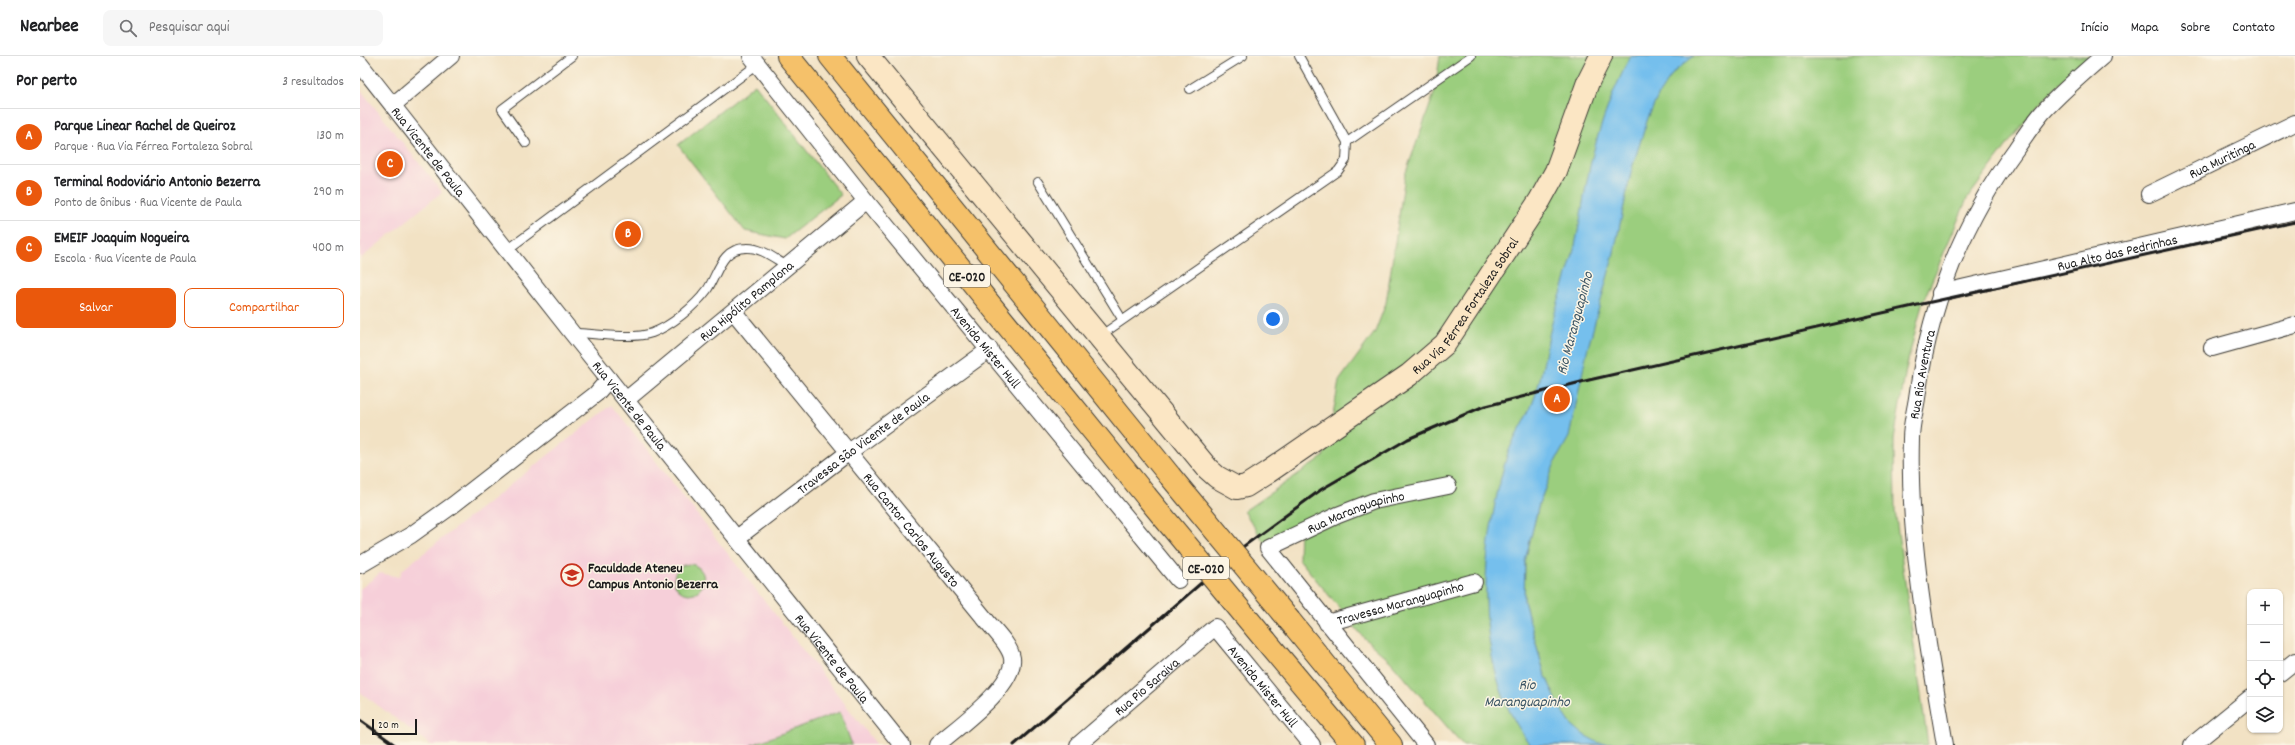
<!DOCTYPE html>
<html lang="pt">
<meta charset="utf-8">
<style>
:root{--surface:#fff;--page:#f6f6f6;--text:#202124;--muted:#757577;--line:#e0e0e0;--accent:#ea580c}
body{margin:0;font-family:Dekko,sans-serif;background:var(--page);color:var(--text)}
.controls{position:absolute;right:12px;bottom:12px;display:grid;overflow:hidden;border-radius:8px;box-shadow:0 1px 3px #0004}
.controls button{width:36px;height:36px;display:grid;place-items:center;padding:0;border:0;border-bottom:1px solid var(--line);background:var(--surface);color:var(--text);font:20px sans-serif}
.scale{position:absolute;left:12px;bottom:10px;width:45px;box-sizing:border-box;padding-left:4px;border:2px solid #1c1c1c;border-top:0;font-size:11px;line-height:14px;white-space:nowrap;color:#1c1c1c;-webkit-text-stroke:3px #fcf5e5;paint-order:stroke}
.you{position:absolute;left:913px;top:263px;width:14px;height:14px;margin:-10px;border:3px solid #fff;border-radius:50%;background:#1a73e8;box-shadow:0 0 0 6px #1a73e833}
.badge{display:grid;place-items:center;width:26px;height:26px;border-radius:50%;background:var(--accent);color:#fff;font-size:13px;font-weight:700}
.pin{position:absolute;translate:-50% -50%;border:2px solid #fff;box-shadow:0 1px 4px #0006}
.list{margin:0;padding:0;list-style:none}
h2{display:flex;justify-content:space-between;align-items:center;height:52px;margin:0;padding:0 16px;font-size:17px}
h2 small{font-size:13px;font-weight:400;color:var(--muted)}
.list li{display:grid;grid-template-columns:26px 1fr auto;gap:12px;align-items:center;box-sizing:border-box;height:56px;padding:0 16px;border-top:1px solid var(--line)}
.list b{display:block;font-size:15px;white-space:nowrap}
.list p{margin:0;font-size:13px;white-space:nowrap;color:var(--muted)}
.list em{font-size:13px;font-style:normal;color:var(--muted)}
.actions{display:flex;gap:8px;padding:12px 16px}
.actions a{flex:1;padding:9px 0;border:1px solid var(--accent);border-radius:8px;text-align:center;font-size:14px;color:var(--accent)}
.actions .main{background:var(--accent);color:#fff}
.icon{flex:none;width:22px;height:22px;fill:none;stroke:currentColor;stroke-width:2;stroke-linecap:round;stroke-linejoin:round}
.map{position:relative;flex:none;width:1935px;height:689px;overflow:hidden}
header{display:flex;align-items:center;gap:24px;box-sizing:border-box;height:56px;padding:0 20px;background:var(--surface);border-bottom:1px solid var(--line)}
header strong{font-size:19px}
nav{display:flex;gap:22px;margin-inline-start:auto;font-size:14px}
.search{width:280px;height:36px;background:var(--page);display:flex;align-items:center;gap:10px;box-sizing:border-box;padding:0 14px;border-radius:8px;color:var(--muted);font-size:15px}
main{display:flex}
aside{flex:1;background:var(--surface)}
.map>svg:first-child{display:block}
</style>
<header>
<strong>Nearbee</strong>
<div class="search"><svg class="icon" aria-label="search" viewBox="0 0 24 24"><circle cx="10" cy="10" r="6"/><path d="M15 15l6 6"/></svg>Pesquisar aqui</div>
<nav><a>Início</a><a>Mapa</a><a>Sobre</a><a>Contato</a></nav>
</header>
<main>
<aside>
<h2>Por perto<small>3 resultados</small></h2>
<ul class="list">
<li><span class="badge">A</span><div><b>Parque Linear Rachel de Queiroz</b><p>Parque · Rua Via Férrea Fortaleza Sobral</p></div><em>130 m</em></li>
<li><span class="badge">B</span><div><b>Terminal Rodoviário Antonio Bezerra</b><p>Ponto de ônibus · Rua Vicente de Paula</p></div><em>290 m</em></li>
<li><span class="badge">C</span><div><b>EMEIF Joaquim Nogueira</b><p>Escola · Rua Vicente de Paula</p></div><em>400 m</em></li>
</ul>
<div class="actions"><a class="main">Salvar</a><a>Compartilhar</a></div>
</aside>
<div class="map">
<svg width="1935" height="689" viewBox="0 0 1935 689">
<rect width="100%" height="100%" fill="#fcf5e5"/>
<filter id="ink" filterUnits="userSpaceOnUse"><feTurbulence type="fractalNoise" baseFrequency=".025" numOctaves="2"/><feDisplacementMap in="SourceGraphic" scale="8" xChannelSelector="R" yChannelSelector="G"/><feConvolveMatrix kernelMatrix="1 2 1 2 8 2 1 2 1" color-interpolation-filters="sRGB"/></filter>
<filter id="wash" filterUnits="userSpaceOnUse"><feTurbulence type="fractalNoise" baseFrequency=".012" numOctaves="4" result="noise"/><feDisplacementMap in="SourceGraphic" scale="16" xChannelSelector="R" yChannelSelector="G"/><feGaussianBlur stdDeviation="0.9" result="paint"/><feColorMatrix in="noise" values="0 0 0 0 0 0 0 0 0 0 0 0 0 0 0 0 0 1.4 0 .05"/><feComposite in="paint" operator="in"/></filter>
<g filter="url(#wash)">
<rect width="100%" height="100%" fill="#f2e2c4"/>
<g fill="#f6cfd9">
<polygon points="0,33 82,136 0,203"/>
<polygon points="252,349 517,689 71,689 0,636 0,533 20,517 39,521 42,514"/>
</g>
<g fill="#9bce7e" stroke="#5c754d" fill-rule="evenodd">
<path d="M1080 0H1729L1677 49 1607 143 1562 248 1546 313 1534 384 1535 455 1568 689H1278L1273 687 1260 689H1103L1030 605 1005 583 939 503 940 471 906 489 884 455 963 401 968 388 979 325 1015 276 1026 247 1045 119 1075 35ZM1191 415 1179 448 1165 505 1164 545 1184 616 1199 650 1208 665 1153 595 1171 418Z"/>
<polygon points="395,28 481,139 425,183 385,175 318,89"/>
<circle cx="329" cy="523" r="15"/>
<polygon points="480,656 492,689 391,689"/>
</g>
<path fill="#74bfed" stroke="#486e84" d="M1271 0H1334L1314 16 1299 38 1288 62 1272 112 1253 201 1227 295 1209 381 1196 404 1179 448 1165 505 1164 545 1184 616 1199 650 1211 668 1224 679 1239 687H1273L1278 689H1170C1161 676 1151 660 1145 645 1115 570 1124 479 1146 403 1151 385 1164 368 1171 351 1182 325 1185 294 1192 267 1197 247 1205 228 1210 208 1218 182 1221 156 1226 130 1234 85 1249 40 1271 0Z"/>
</g>
<g filter="url(#ink)">
<g fill="none" stroke-linecap="round" stroke-linejoin="round">
<g stroke="#3c3a35" stroke-width="10">
<g id="lane">
<polyline points="939,0 987,86"/>
<polyline points="830,33 883,0"/>
<polyline points="166,87 142,53 212,0"/>
<polyline points="678,126 762,263"/>
<polyline points="147,194 398,8"/>
<path d="M212 277C235 277 271 284 292 277 311 270 335 250 347 234 358 218 361 192 386 192 401 191 415 203 427 210"/>
<polyline points="740,280 978,115 986,104 987,86 1111,0"/>
</g>
</g>
<g stroke="#3c3a35" stroke-width="18">
<g id="street">
<path id="s1" d="M391 0 506 145 818 524"/>
<path id="s2" d="M0 8 212 277 542 689"/>
<polyline points="33,49 91,0"/>
<path id="s3" d="M1789 138 1935 67"/>
<path id="s4" d="M1580 237 1935 155"/>
<path id="s5" d="M374 256 626 564C634 574 650 589 652 602 656 630 596 672 577 689"/>
<polyline points="1852,292 1935,269"/>
<path id="s6" d="M266 344 506 145"/>
<path id="s7" d="M377 482 489 396 630 293"/>
<polyline points="0,509 51,479 93,449 236,338 249,323"/>
<path id="s8" d="M967 567 1114 526"/>
<polyline points="1920,617 1935,605"/>
<path id="s9" d="M718 689 855 571 952 689"/>
<path id="s10" d="M1066 689 908 492 978 459 1014 445 1088 430"/>
<path id="s11" d="M1585 689C1568 588 1548 485 1551 383 1551 369 1555 355 1557 342 1569 251 1602 167 1656 93 1664 81 1673 68 1682 57 1701 36 1722 18 1743 0"/>
<polyline points="1832,689 1890,642"/>
</g>
</g>
<g stroke="#3c3a35" stroke-width="24">
<g id="secondary">
<path id="s12" d="M508 0 848 413 857 421 877 432 886 430 908 416 1049 319 1085 288 1180 144 1196 115 1228 26 1241 0"/>
</g>
</g>
<g stroke="#3c3a35" stroke-width="24">
<g id="highway">
<polyline points="428,0 786,440"/>
<polyline points="470,0 810,420"/>
<polyline points="930,565 1031,689"/>
<polyline points="906,585 993,689"/>
</g>
</g>
<use href="#lane" stroke="#fff" stroke-width="8"/>
<use href="#street" stroke="#fff" stroke-width="16"/>
<use href="#secondary" stroke="#fbe6c4" stroke-width="22"/>
<use href="#highway" stroke="#f5c16b" stroke-width="22"/>
<g stroke="#1c1c1c" stroke-width="3">
<polyline points="0,664 35,689"/>
<polyline points="654,689 884,490 962,433 1048,383 1122,351 1229,324 1562,248 1935,166"/>
</g>
<g stroke="#3c3a35" stroke-width="24" stroke-linecap="butt">
<g id="highway-bridge">
<polyline points="810,420 930,565"/>
<polyline points="786,440 906,585"/>
</g>
</g>
<use href="#highway-bridge" stroke="#f5c16b" stroke-width="22"/>
</g>
</g>
<defs>
<g id="university-ring" transform="scale(1.15)"><circle r="9.5" fill="#fcf5e5" stroke="#c8321e" stroke-width="1.5"/><path d="M0-5L7-2L0 1L-7-2ZM-4 1L0 2.5L4 1V4Q0 6-4 4Z" fill="#c8321e"/></g>
</defs>
<g fill-rule="evenodd">
<use href="#university-ring" x="212" y="519"/>
</g>
<g text-anchor="middle" stroke-width="3" stroke-linejoin="round" paint-order="stroke">
<g fill="#fcf5e5" stroke="#5f5d58" stroke-width="1">
<rect x="584" y="209" width="46" height="22" rx="3"/>
<rect x="823" y="501" width="46" height="22" rx="3"/>
</g>
<g font-size="13" font-weight="bold" fill="#1c1c1c">
<text x="607" y="225">CE-020</text>
<text x="846" y="517">CE-020</text>
</g>
<g font-size="14" fill="#1c1c1c" stroke="#fcf5e5">
<text dy="5" stroke="none"><textPath href="#s2" startOffset="111">Rua Vicente de Paula</textPath></text>
<text dy="5" stroke="none"><textPath href="#s3" startOffset="81">Rua Muritinga</textPath></text>
<text dy="5" stroke="none"><textPath href="#s4" startOffset="182">Rua Alto das Pedrinhas</textPath></text>
<text dy="5" stroke="none"><textPath href="#s6" startOffset="156">Rua Hipólito Pamplona</textPath></text>
<text dy="5" stroke="none"><textPath href="#s12" startOffset="866">Rua Via Férrea Fortaleza Sobral</textPath></text>
<text dy="5" stroke="none"><textPath href="#s1" startOffset="374">Avenida Mister Hull</textPath></text>
<text dy="5" stroke="none"><textPath href="#s11" startOffset="374">Rua Rio Aventura</textPath></text>
<text dy="5" stroke="none"><textPath href="#s2" startOffset="435">Rua Vicente de Paula</textPath></text>
<text dy="5" stroke="none"><textPath href="#s7" startOffset="158">Travessa São Vicente de Paula</textPath></text>
<text dy="5" stroke="none"><textPath href="#s10" startOffset="348">Rua Maranguapinho</textPath></text>
<text dy="5" stroke="none"><textPath href="#s5" startOffset="281">Rua Cantor Carlos Augusto</textPath></text>
<text dy="5" stroke="none"><textPath href="#s8" startOffset="76">Travessa Maranguapinho</textPath></text>
<text dy="5" stroke="none"><textPath href="#s2" startOffset="759">Rua Vicente de Paula</textPath></text>
<text dy="5" stroke="none"><textPath href="#s9" startOffset="90">Rua Pio Saraiva</textPath></text>
<text dy="5" stroke="none"><textPath href="#s9" startOffset="257">Avenida Mister Hull</textPath></text>
</g>
<g font-size="14" font-weight="bold" fill="#1c1c1c" stroke="#fcf5e5" text-anchor="start">
<text x="228" y="516">Faculdade Ateneu<tspan x="228" dy="16">Campus Antonio Bezerra</tspan></text>
</g>
<g font-size="15" font-style="italic" fill="#3b5565" stroke="#fcf5e5">
<text transform="translate(1214 267) rotate(-75)" y="5">Rio Maranguapinho</text>
<text x="1167" y="633">Rio<tspan x="1167" dy="17">Maranguapinho</tspan></text>
</g>
</g>
</svg>
<div class="controls">
<button>+</button>
<button>−</button>
<button><svg class="icon" aria-label="locate" viewBox="0 0 24 24"><circle cx="12" cy="12" r="6"/><path d="M12 2v4M12 18v4M2 12h4M18 12h4"/></svg></button>
<button><svg class="icon" aria-label="layers" viewBox="0 0 24 24"><path d="M12 4l9 5-9 5-9-5zM3 14l9 5 9-5"/></svg></button>
</div>
<div class="scale">20 m</div>
<div class="you"></div>
<div class="pin badge" style="left:1197px;top:343px">A</div>
<div class="pin badge" style="left:268px;top:178px">B</div>
<div class="pin badge" style="left:30px;top:108px">C</div>
</div>
</main>
